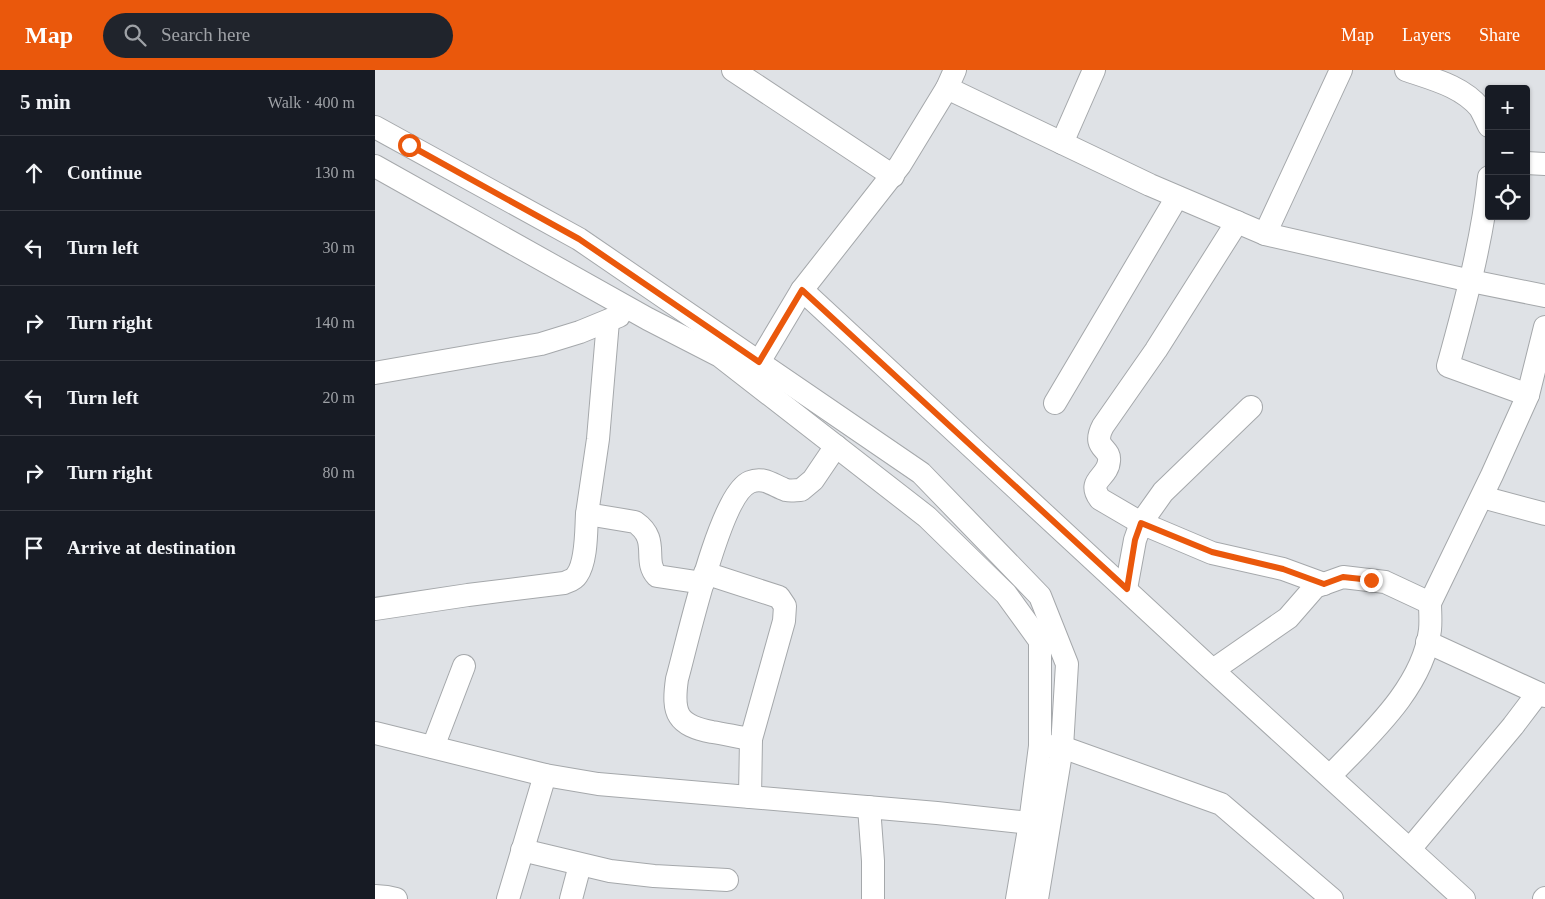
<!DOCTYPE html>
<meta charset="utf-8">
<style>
:root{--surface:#171b24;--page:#20242c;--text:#f1f3f6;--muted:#9ea1a6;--line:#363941;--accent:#ea580c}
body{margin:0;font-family:"Times New Roman",serif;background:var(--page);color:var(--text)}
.controls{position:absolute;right:15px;top:15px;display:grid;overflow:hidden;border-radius:5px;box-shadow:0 1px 4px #0004}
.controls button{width:45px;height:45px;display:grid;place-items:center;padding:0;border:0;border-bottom:1px solid var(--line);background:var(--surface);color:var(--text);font:25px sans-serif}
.stop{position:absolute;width:15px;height:15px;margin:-11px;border:4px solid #ea580c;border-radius:50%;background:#fff}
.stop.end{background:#ea580c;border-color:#fff;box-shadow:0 1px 5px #0008}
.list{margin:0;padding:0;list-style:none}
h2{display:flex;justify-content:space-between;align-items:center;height:65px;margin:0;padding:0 20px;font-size:21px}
h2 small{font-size:16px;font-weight:400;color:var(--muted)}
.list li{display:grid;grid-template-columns:32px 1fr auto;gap:15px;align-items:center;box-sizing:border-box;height:75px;padding:0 20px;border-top:1px solid var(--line)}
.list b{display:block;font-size:19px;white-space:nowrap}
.list em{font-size:16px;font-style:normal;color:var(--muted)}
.icon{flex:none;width:28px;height:28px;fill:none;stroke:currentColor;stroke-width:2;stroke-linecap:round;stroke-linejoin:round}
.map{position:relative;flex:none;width:1170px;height:829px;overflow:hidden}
header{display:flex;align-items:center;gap:30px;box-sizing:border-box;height:70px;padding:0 25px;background:var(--accent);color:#fff}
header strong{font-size:24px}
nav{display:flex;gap:28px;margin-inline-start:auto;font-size:18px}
.search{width:350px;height:45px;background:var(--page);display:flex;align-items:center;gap:12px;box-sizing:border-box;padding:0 18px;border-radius:28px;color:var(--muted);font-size:19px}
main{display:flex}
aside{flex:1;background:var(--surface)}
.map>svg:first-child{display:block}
</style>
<header>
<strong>Map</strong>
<div class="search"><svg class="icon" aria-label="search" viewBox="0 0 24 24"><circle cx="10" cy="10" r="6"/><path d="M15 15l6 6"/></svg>Search here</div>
<nav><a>Map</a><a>Layers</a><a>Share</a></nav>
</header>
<main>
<aside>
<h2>5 min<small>Walk · 400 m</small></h2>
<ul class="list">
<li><svg class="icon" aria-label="ahead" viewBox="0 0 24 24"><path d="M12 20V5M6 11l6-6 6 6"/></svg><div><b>Continue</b></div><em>130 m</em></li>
<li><svg class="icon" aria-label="left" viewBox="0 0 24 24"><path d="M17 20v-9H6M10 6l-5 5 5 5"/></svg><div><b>Turn left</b></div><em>30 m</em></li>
<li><svg class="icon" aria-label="right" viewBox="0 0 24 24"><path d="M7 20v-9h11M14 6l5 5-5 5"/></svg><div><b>Turn right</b></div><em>140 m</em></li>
<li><svg class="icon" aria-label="left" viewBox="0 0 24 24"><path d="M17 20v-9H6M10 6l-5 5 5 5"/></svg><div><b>Turn left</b></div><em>20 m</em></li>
<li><svg class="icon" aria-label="right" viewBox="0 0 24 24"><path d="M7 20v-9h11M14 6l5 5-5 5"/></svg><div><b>Turn right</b></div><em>80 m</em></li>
<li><svg class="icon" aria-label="arrive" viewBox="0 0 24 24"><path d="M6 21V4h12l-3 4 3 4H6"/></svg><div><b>Arrive at destination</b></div></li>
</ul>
</aside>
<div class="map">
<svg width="1170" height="829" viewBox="0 0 1170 829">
<rect width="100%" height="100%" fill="#dfe2e6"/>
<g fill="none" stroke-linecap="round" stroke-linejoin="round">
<g stroke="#a5a8ab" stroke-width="24">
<g id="minor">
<polyline points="358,0 518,106"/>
<polyline points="580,0 572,18 775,115 890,164 1096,211 1170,226"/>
<path d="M1031 0C1057 9 1087 16 1105 38 1108 43 1111 50 1114 56"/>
<polyline points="0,57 204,169 546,403 665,526 692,594 687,677 662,829"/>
<polyline points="687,73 719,0"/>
<polyline points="1151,93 1170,94"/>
<polyline points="0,96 273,249 345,286 552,447 631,524 665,571 665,676 655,753 642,829"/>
<path d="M1114 107C1107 172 1090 234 1073 296L1153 325"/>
<path d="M862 152 781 280 728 356C716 379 736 377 734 391 733 408 711 410 725 429L766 453 788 422 876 337"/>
<polyline points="890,164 966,0"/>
<polyline points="427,220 832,595 1089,829"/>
<path d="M233 251 223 369 212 444 260 452C286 470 267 490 282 506L328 513"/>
<polyline points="384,292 427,220 525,95 572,18"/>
<polyline points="0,303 166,274 205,262 244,246"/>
<polyline points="680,333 802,127"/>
<polyline points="1107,427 1170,444"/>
<polyline points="330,503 404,527 410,536 409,551 376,669 375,727"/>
<polyline points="751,519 760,470 766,453 837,483 908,499 949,514"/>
<path d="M0 539 93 525 189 513C194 511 199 510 202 505 212 491 211 460 212 444"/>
<polyline points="1052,572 1163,623"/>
<polyline points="838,600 913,548 940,517 968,507 1010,512 1055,533 1117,405 1153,325 1170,257"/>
<polyline points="0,663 170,705 223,714 562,743 655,753"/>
<path d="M376 669C363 667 350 664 337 662 302 655 297 644 302 609 312 574 344 425 375 412 389 406 399 416 411 420 416 421 421 420 426 420L438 410 461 376"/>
<polyline points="673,676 687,677 846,734 957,829"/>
<polyline points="58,677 89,596"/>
<path d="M955 706C993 666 1048 618 1055 560 1056 551 1055 541 1055 533"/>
<polyline points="494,737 498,791 498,829"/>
<polyline points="1035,779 1138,656 1163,623 1170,626"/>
<polyline points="147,780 235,801 279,806 352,810"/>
<polyline points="0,826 12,827 21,829"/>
<polyline points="133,829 170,705"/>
<polyline points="196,829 205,795"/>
<polyline points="1169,829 1170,828"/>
</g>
</g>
<use href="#minor" stroke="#fff" stroke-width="22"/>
</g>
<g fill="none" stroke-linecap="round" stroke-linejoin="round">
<polyline stroke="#ea580c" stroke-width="6" points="34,75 204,169 384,292 427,220 752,519 760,470 766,453 837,482 908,499 949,514 968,507 996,510"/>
</g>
</svg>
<div class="controls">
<button>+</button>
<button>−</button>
<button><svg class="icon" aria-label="locate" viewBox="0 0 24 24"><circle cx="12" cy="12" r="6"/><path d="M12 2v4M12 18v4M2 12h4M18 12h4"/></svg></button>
</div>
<div class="stop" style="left:34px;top:75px"></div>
<div class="stop end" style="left:996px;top:510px"></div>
</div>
</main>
